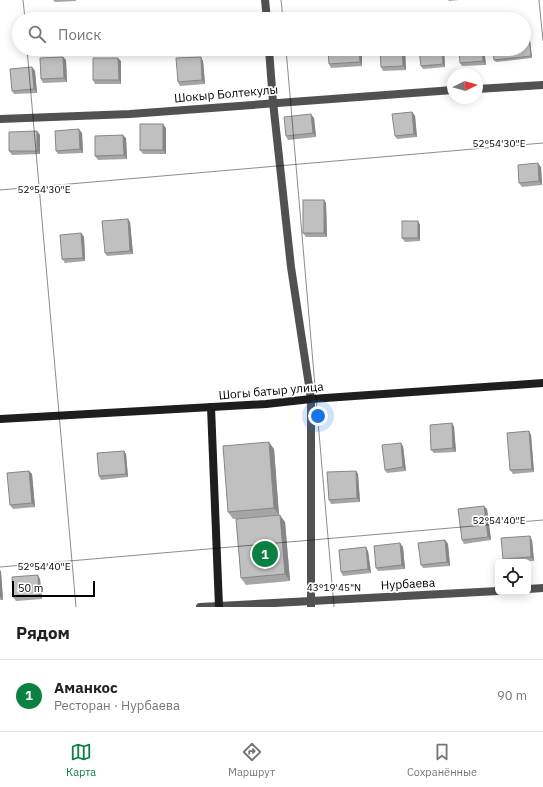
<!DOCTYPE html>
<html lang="ru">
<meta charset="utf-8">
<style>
:root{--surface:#fff;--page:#f6f6f6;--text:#222;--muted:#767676;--line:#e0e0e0;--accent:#0b8043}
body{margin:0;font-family:"IBM Plex Sans",sans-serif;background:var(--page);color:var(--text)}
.controls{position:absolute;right:12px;bottom:12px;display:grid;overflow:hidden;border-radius:6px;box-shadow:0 2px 10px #0003}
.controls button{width:36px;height:36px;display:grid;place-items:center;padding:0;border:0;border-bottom:1px solid var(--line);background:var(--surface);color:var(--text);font:20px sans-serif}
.compass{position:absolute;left:447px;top:68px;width:36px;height:36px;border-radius:50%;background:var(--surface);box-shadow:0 2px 10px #0003;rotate:85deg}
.scale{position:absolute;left:12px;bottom:10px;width:83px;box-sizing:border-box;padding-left:4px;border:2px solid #000;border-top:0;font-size:11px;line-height:14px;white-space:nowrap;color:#000;-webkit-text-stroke:3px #fff;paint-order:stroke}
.you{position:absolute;left:318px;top:416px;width:14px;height:14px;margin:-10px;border:3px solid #fff;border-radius:50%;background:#1a73e8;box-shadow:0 0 0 6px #1a73e833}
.badge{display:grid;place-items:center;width:26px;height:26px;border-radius:50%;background:var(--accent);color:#fff;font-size:13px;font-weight:700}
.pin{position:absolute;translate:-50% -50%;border:2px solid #fff;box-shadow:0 1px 4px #0006}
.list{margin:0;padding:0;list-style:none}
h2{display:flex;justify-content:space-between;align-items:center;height:52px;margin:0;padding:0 16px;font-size:17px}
h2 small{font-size:13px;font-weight:400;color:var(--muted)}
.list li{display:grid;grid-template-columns:26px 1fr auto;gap:12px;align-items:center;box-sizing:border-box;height:72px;padding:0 16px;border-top:1px solid var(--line)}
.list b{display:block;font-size:15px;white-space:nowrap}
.list p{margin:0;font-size:13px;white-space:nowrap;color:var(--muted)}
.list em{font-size:13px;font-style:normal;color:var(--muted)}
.icon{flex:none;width:22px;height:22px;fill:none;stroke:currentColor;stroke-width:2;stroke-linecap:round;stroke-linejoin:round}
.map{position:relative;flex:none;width:543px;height:607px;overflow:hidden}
.search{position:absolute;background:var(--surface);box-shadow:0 2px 10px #0003;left:12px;right:12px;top:12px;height:44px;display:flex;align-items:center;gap:10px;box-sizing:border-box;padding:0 14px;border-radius:22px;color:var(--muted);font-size:15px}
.sheet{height:124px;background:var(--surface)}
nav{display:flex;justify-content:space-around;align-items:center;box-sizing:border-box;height:56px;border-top:1px solid var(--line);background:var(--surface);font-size:11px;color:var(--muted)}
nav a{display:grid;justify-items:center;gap:2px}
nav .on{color:var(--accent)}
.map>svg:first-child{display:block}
</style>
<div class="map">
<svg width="543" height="607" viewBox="0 0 543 607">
<rect width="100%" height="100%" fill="#fff"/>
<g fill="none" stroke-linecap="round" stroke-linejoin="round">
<g stroke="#515151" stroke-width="8">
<polyline points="265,0 267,19"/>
<polyline points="269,49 273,102 291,267 311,399 311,607"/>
<polyline points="477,89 543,85"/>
<polyline points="0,119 130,114 453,90"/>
<polyline points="528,589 543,588"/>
<polyline points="200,607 498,591"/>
</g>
<g stroke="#1e1e1e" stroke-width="8">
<polyline points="211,407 219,607"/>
<polyline points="0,419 266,404 311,399 543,383"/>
</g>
</g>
<g fill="#a5a5a5">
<polygon points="53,0 76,0 76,1 55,2"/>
<polygon points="448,0 459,0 449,1"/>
<polygon points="529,38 530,40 532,58 496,62 494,60"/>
<polygon points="136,49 154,49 137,50"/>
<polygon points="328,49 361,49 362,66 331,68 329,64"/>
<polygon points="405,49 406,70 383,71 381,67"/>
<polygon points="419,49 444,49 445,67 423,69 421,66"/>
<polygon points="484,49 486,65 462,66 460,63"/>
<polygon points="63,57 66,60 67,82 43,83 41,79"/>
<polygon points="121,61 121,84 95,84 93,80"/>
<polygon points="203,61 205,84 180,86 178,82"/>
<polygon points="32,67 35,71 37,93 14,94 12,91"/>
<polygon points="412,112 415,116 417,137 397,139 395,136"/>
<polygon points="314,118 316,137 288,140 286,136"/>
<polygon points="166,128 166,154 143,154 140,150"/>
<polygon points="37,131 40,135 40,154 12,155 9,151"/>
<polygon points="82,133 83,153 58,154 56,151"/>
<polygon points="126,138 127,159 98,160 95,156"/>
<polygon points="541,167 542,185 522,187 519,183"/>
<polygon points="324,200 326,203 327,237 306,237 303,233"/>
<polygon points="128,219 130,222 133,254 107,256 105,253"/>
<polygon points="418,221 420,225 420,241 405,242 402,238"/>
<polygon points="81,233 84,237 85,261 65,263 62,259"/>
<polygon points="452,423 454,427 456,452 434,453 431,450"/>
<polygon points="529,431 531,435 534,472 513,474 510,470"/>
<polygon points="403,446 406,471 387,473 385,470"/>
<polygon points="274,449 279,515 233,519 228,512"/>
<polygon points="124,451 126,454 128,477 101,480 99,476"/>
<polygon points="29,471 32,474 35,507 13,509 10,505"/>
<polygon points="356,471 358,474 360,502 331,504 329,500"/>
<polygon points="487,509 491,540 464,544 462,540"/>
<polygon points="285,522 290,581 246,585 241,578"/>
<polygon points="445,540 448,544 450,566 423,568 421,565"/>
<polygon points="532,540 534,561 517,562 505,562 503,559"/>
<polygon points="403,547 405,569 378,571 376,568"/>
<polygon points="368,551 371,573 343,576 341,572"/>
<polygon points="0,570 1,572 3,600 0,600"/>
<polygon points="40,579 42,599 16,601 13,597"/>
</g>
<g fill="#868686">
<polygon points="529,38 530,40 532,58 531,56"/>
<polygon points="359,49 362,50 362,66 360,62"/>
<polygon points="402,49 405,49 406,70 403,66"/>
<polygon points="442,49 444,49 445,67 443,64"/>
<polygon points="482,49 484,49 486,65 483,61"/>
<polygon points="63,57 66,60 67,82 64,78"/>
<polygon points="201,57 203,61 205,84 202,80"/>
<polygon points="118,58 121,61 121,84 119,80"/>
<polygon points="32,67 35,71 37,93 34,89"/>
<polygon points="412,112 415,116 417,137 414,134"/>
<polygon points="311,114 314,118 316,137 313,133"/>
<polygon points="163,124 166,128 166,154 163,150"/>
<polygon points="79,129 82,133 83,153 80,149"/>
<polygon points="37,131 40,135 40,154 37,151"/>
<polygon points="123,135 126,138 127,159 124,155"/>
<polygon points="538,163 541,167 542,185 539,181"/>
<polygon points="324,200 326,203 327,237 324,233"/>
<polygon points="128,219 130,222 133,254 130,251"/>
<polygon points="418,221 420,225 420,241 418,238"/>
<polygon points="81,233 84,237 85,261 83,258"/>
<polygon points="452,423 454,427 456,452 453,448"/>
<polygon points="529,431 531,435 534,472 532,469"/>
<polygon points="269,442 274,449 279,515 274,508"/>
<polygon points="401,443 403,446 406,471 403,467"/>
<polygon points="124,451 126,454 128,477 126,474"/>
<polygon points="29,471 32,474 35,507 32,503"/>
<polygon points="356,471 358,474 360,502 357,498"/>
<polygon points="484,506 487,509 491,540 488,537"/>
<polygon points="280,515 285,522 290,581 285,574"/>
<polygon points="530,536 532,540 534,561 531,557"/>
<polygon points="445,540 448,544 450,566 447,562"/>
<polygon points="400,543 403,547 405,569 402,565"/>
<polygon points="366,547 368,551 371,573 368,569"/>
<polygon points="0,570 1,572 3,600 0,596"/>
<polygon points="38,575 40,579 42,599 39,595"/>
</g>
<g fill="#c0c0c0" stroke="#868686">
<polygon points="524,38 529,38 531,56 494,60 493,49 524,49"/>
<polygon points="328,49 359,49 360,62 329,64"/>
<polygon points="380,49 402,49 403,66 381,67"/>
<polygon points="419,49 442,49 443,64 421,66"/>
<polygon points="459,49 482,49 483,61 460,63"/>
<polygon points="63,57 64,78 41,79 40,58"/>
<polygon points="201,57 202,80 178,82 176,58"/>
<polygon points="93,58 118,58 119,80 93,80"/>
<polygon points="32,67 34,89 12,91 10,69"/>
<polygon points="412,112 414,134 395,136 392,114"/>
<polygon points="311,114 313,133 286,136 284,117"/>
<rect x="140" y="124" width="23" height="26"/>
<polygon points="79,129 80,149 56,151 55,131"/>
<polygon points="37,131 37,151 9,151 9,132"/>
<polygon points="123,135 124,155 95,156 95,136"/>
<polygon points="538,163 539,181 519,183 518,165"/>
<rect x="303" y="200" width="21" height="33"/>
<polygon points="128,219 130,251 105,253 102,221"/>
<rect x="402" y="221" width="16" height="17"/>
<polygon points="81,233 83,258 62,259 60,235"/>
<polygon points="452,423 453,448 431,450 430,425"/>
<polygon points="529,431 532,469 510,470 507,433"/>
<polygon points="269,442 274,508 228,512 223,446"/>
<polygon points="401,443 403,467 385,470 382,445"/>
<polygon points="124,451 126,474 99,476 97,453"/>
<polygon points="29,471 32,503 10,505 7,473"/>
<polygon points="356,471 357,498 329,500 327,472"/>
<polygon points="484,506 488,537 462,540 458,509"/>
<polygon points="280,515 285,574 241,578 236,519"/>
<polygon points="530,536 531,557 503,559 501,538"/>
<polygon points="445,540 447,562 421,565 418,543"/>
<polygon points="400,543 402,565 376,568 374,546"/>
<polygon points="366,547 368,569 341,572 339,550"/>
<polygon points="38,575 39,595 13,597 12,577"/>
</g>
<path fill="none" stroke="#000" stroke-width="1" stroke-opacity="0.45" d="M23 0 25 19M281 0 283 19M539 0 543 41M27 49 76 607M286 49 334 607M0 190 543 143M0 567 543 520"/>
<g text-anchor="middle" stroke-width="3.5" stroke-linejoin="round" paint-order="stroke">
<g font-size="12" fill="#000" stroke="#fff">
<text transform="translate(226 94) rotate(-5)" y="4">Шокыр Болтекулы</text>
<text transform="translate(271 391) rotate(-5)" y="4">Шогы батыр улица</text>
<text transform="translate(408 584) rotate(-3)" y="4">Нурбаева</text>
</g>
</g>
<g font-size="10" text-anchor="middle" fill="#000" stroke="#fff" stroke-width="3.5" stroke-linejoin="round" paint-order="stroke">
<text x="499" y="147">52°54'30"E</text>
<text x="44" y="193">52°54'30"E</text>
<text x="499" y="524">52°54'40"E</text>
<text x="44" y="570">52°54'40"E</text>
<text x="334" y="591">43°19'45"N</text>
</g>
</svg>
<div class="controls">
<button><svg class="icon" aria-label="locate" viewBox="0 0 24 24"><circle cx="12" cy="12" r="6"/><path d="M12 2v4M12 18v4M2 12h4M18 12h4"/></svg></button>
</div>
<svg class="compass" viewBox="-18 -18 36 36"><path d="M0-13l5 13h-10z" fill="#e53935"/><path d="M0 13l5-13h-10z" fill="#767676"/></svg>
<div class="scale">50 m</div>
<div class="you"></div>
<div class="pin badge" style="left:265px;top:554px">1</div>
<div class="search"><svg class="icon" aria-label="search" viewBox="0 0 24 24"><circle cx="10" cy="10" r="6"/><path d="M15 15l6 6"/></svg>Поиск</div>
</div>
<section class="sheet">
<h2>Рядом<small></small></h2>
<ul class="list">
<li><span class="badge">1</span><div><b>Аманкос</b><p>Ресторан · Нурбаева</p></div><em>90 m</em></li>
</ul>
</section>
<nav>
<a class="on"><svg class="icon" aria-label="map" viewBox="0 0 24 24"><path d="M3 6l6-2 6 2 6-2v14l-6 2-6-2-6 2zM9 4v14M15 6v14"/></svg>Карта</a>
<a><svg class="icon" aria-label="directions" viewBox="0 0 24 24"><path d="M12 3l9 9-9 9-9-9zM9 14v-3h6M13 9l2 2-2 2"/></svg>Маршрут</a>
<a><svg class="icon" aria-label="saved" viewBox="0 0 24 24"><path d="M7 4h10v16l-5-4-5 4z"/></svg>Сохранённые</a>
</nav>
